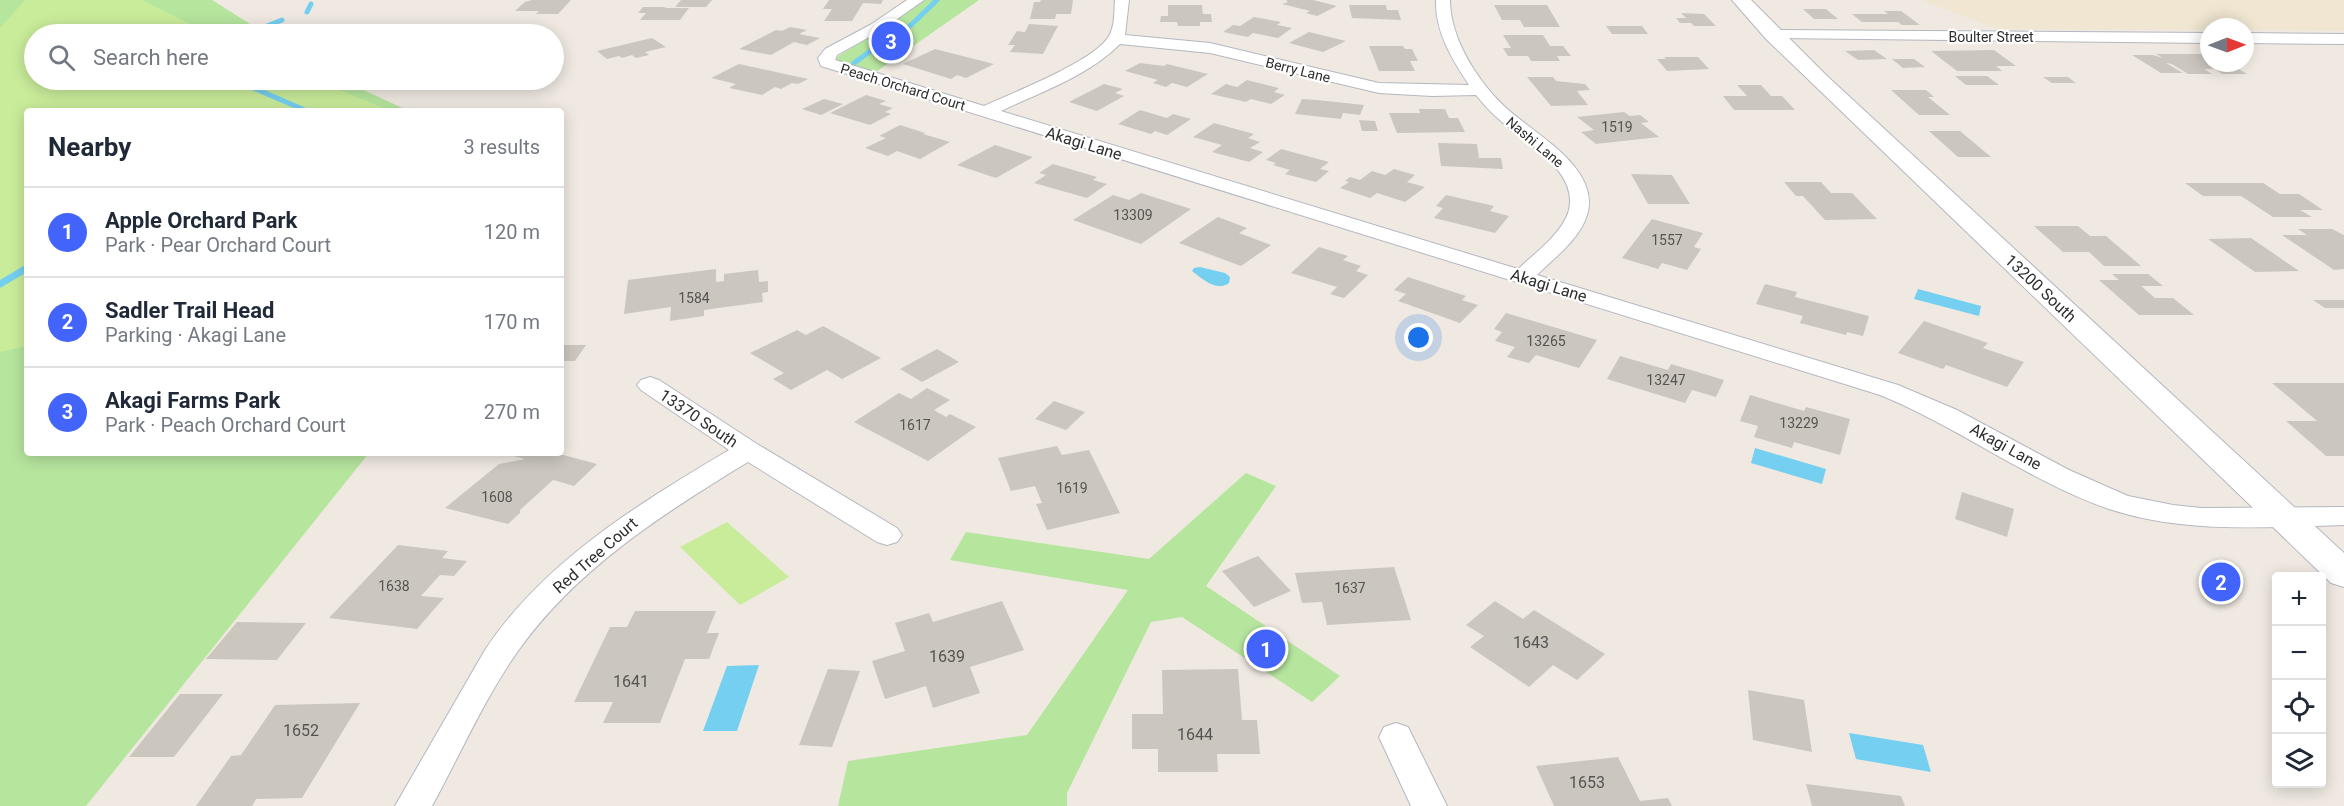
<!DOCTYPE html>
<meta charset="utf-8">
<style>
:root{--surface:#fff;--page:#f2f2f3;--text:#1f2937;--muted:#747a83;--line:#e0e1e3;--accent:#4264fb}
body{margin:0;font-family:Roboto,sans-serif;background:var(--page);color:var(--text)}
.controls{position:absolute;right:18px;bottom:18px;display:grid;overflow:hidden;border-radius:6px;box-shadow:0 3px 15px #0003}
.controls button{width:54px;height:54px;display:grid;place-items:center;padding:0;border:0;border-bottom:2px solid var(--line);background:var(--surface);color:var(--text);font:30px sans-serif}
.compass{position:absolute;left:2200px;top:18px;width:54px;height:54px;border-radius:50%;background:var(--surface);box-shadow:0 3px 15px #0003;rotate:89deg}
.you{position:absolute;left:1419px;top:338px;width:21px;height:21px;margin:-15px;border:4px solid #fff;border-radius:50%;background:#1a73e8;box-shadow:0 0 0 9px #1a73e833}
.badge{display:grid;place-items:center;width:39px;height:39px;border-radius:50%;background:var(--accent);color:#fff;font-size:20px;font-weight:700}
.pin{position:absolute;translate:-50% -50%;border:3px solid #fff;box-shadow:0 2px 6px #0006}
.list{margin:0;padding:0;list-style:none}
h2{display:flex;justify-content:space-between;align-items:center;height:78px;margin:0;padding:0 24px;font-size:26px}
h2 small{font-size:20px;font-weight:400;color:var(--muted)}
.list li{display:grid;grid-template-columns:39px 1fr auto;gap:18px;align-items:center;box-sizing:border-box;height:90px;padding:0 24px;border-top:2px solid var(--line)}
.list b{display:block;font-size:22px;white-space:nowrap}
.list p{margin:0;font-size:20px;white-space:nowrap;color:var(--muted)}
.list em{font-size:20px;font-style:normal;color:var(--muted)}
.icon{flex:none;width:33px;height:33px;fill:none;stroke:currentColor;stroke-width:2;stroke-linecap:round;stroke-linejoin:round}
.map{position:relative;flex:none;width:2344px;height:806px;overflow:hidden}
.search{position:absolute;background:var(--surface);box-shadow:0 3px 15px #0003;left:24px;top:24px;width:540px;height:66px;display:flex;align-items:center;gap:15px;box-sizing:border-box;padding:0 21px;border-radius:33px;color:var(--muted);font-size:22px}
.panel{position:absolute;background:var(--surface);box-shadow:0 3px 15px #0003;left:24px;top:108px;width:540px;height:348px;border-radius:6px}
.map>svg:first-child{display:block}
</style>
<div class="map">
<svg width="2344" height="806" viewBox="0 0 2344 806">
<rect width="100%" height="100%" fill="#efe9e1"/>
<polygon fill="#f0e6d1" points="1921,0 2344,0 2344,31 2245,30 2245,27 2209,27 2209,30 1997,29"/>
<g fill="#b6e59e">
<polygon points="0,0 212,0 266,34 34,34 34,80 342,80 409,111 27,111 27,453 369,453 86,806 0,806"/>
<polygon points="922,0 979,0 873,74 836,62 837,57 888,25"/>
<polygon points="1246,473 1276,486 1206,586 1340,676 1312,702 1182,617 1151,622 1067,793 1067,806 838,806 848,761 1027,735 1128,590 950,560 966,532 1149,559"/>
</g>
<g fill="#c9ec9a">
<polygon points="25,0 142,0 210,34 34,34 34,80 315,80 391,111 27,111 27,346 0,352 0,28"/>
<polygon points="727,522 789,577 740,605 680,547"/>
</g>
<g fill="#75cff0">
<path d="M1200 267 1225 273 1230 277 1229 283C1216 292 1203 279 1192 271L1194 268Z"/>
<polygon points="1918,289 1981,306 1979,316 1914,299"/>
<polygon points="1755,448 1826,469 1822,484 1751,463"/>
<polygon points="759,665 737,731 703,731 727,666"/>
<polygon points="1849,733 1923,745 1931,772 1856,759"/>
</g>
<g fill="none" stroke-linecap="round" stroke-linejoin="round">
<g stroke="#75cff0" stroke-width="5">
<polyline points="307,12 311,4"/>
<polyline points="259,34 267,26 282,20"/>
<polyline points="854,63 876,47 875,39 910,26 937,0"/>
<polyline points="245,80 244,84 307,111"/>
</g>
<polyline stroke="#75cff0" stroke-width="7" points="0,284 27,268"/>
</g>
<g fill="#cbc7bf">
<polygon points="532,0 571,0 558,14 536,14 539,11 515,11 525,2"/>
<polygon points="681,0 712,0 706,7 675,7"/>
<polygon points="829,0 883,0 881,4 863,3 852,21 824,21 832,9 823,9"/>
<polygon points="1041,0 1073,0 1071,14 1056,14 1055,19 1030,19 1034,2 1040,2"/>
<polygon points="1286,0 1313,0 1337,6 1317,16 1306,13 1310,11 1282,4 1288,2"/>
<polygon points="1168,5 1202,5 1203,14 1211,14 1212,22 1200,22 1200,26 1178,26 1177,22 1160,22 1161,16 1168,16"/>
<polygon points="1349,5 1386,5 1387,10 1398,10 1401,20 1352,18"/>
<polygon points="1494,5 1547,5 1560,27 1524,27 1520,20 1502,20"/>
<polygon points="643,7 666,7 664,8 689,8 680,20 640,20 646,13 638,13"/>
<polygon points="1803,9 1826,9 1838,19 1814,19"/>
<polygon points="1884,11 1901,11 1920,25 1902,25 1898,22 1862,22 1852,14 1888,14"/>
<polygon points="1681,13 1704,14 1716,26 1694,26 1691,23 1680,23 1676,18 1686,18"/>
<polygon points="1254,17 1281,22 1277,25 1292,28 1278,38 1253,33 1248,37 1223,32 1233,25 1240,26"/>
<polygon points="1029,24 1058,26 1043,54 1010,52 1015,45 1008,45 1017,31 1025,32"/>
<polygon points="1606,26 1642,26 1648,34 1612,34"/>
<polygon points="790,27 807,30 799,34 820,38 807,45 794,42 771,55 739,49 776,30 782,31"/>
<polygon points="1309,32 1346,41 1323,52 1289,43"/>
<polygon points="1503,35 1543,35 1550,46 1563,46 1571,56 1557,56 1560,61 1531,61 1528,56 1508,56 1503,48 1511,48"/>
<polygon points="652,38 666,47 645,52 649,55 636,58 632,55 622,58 619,56 607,59 597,51"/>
<polygon points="1369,46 1403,46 1405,49 1412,49 1418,61 1410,61 1415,71 1379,71"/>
<polygon points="935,49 994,64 966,78 957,75 951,79 903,64"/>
<polygon points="1874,50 1887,59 1858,60 1845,51"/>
<polygon points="1994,50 2016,66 1996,66 2002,71 1957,71 1931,51"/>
<polygon points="2156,54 2209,54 2209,63 2228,63 2247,74 2222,74 2215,69 2204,69 2212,74 2188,74 2172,64 2166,63 2183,73 2161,73 2132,55 2153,55 2163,58"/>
<polygon points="1664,57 1698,57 1709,69 1667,71 1657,59 1666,59"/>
<polygon points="1892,59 1914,59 1925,67 1903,68"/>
<polygon points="1140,63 1164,66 1167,64 1208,74 1187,87 1172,83 1166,87 1153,83 1158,80 1125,71"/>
<polygon points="739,64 808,79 798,84 792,83 781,89 775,87 762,95 729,88 736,84 711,78"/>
<polygon points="1955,76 1987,76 1999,85 1966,85"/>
<polygon points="1527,77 1553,77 1556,81 1585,84 1590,90 1577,91 1588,105 1551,106"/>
<polygon points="2043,77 2068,77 2076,83 2052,83"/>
<polygon points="1247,80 1279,88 1274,92 1285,95 1271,104 1251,99 1246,102 1211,94 1226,84 1237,87"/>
<polygon points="1104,84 1123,89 1115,93 1124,96 1097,111 1069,102"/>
<polygon points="1737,85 1761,85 1771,96 1782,96 1795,110 1734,110 1723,96 1747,96"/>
<polygon points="1891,90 1926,90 1934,97 1928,97 1950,115 1919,115"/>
<polygon points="866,95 886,101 879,104 893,108 885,112 891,114 870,125 830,113"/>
<polygon points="824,99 843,104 821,115 802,109"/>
<polygon points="1302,99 1317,100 1364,105 1360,115 1343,113 1341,119 1295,114"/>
<polygon points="1419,109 1445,109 1449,118 1458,118 1465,132 1397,133 1389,113 1420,113"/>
<polygon points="1140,110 1167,118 1173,114 1191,119 1167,135 1155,131 1151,134 1118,124"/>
<polygon points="1624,112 1630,116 1640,115 1649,122 1641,123 1659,137 1596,144 1581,132 1594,130 1577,117"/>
<polygon points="1359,120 1375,121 1378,131 1362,131"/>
<polygon points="1214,123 1254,134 1248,138 1260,142 1250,148 1263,152 1249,162 1212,152 1222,145 1193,137"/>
<polygon points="900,125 925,133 923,134 950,142 920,159 897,151 888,156 865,148 886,138 879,136"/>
<polygon points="1929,131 1960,131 1991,157 1958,157"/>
<polygon points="1438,143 1477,144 1479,158 1501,158 1503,169 1441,166"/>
<polygon points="995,145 1033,157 996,178 957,165"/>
<polygon points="1281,149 1329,162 1320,169 1329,171 1316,182 1285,174 1290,170 1273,165 1276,163 1266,160"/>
<polygon points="1053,164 1097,177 1093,180 1107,184 1087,198 1034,183 1046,175 1039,173"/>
<polygon points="1394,169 1415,175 1407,182 1425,187 1405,202 1377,193 1370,198 1340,188 1349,182 1345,181 1350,177 1360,180 1372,171 1385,175"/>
<polygon points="1631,174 1672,175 1690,204 1648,204"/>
<polygon points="1784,182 1821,182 1831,193 1852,193 1877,219 1825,220 1803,196 1796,196"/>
<polygon points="2185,183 2263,183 2280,194 2299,194 2323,210 2300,210 2312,217 2273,217 2241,196 2203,196"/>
<polygon points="1141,193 1191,209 1141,244 1073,220 1113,195 1129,200"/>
<polygon points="1446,195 1494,206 1490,211 1509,216 1495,233 1434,218 1443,208 1436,206"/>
<polygon points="1218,217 1247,228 1239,233 1271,245 1241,266 1179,243"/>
<polygon points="1652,219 1703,233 1694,247 1701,249 1687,270 1662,263 1658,269 1622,258"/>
<polygon points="2034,226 2078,226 2090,236 2106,236 2141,266 2104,266 2089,252 2063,252"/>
<polygon points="2298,229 2332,229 2344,235 2344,269 2334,270 2282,235 2307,235"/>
<polygon points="2251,238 2299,271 2255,272 2208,239"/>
<polygon points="1319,247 1348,256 1343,260 1361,266 1356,271 1368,275 1344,298 1330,294 1337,287 1291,273"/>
<polygon points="716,269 716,282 724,281 724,274 758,270 759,282 768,281 768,292 762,293 763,302 704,310 704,316 670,321 671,307 624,314 628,280"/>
<polygon points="2112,274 2148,274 2163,286 2141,286 2155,298 2173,298 2194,315 2139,315 2099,280 2119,280"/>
<polygon points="1408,277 1466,296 1462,300 1478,305 1460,323 1398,301 1406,294 1394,290"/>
<polygon points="1765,284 1797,292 1795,297 1869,316 1863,336 1847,332 1846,335 1800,323 1803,316 1756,304"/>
<polygon points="2313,300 2344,300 2344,308 2325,308"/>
<polygon points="1506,313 1597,340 1579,368 1536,355 1529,363 1507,357 1515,347 1495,341 1502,332 1494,329"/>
<polygon points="1924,321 1988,343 1983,348 2024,362 2007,387 1946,365 1943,369 1898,353"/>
<polygon points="823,326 881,358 842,379 827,370 791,390 773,379 784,373 750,353 797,330 806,335"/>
<polygon points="561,345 586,345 575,361 564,361 561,366"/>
<polygon points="937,349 959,362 922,382 900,369"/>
<polygon points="1620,356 1668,370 1671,364 1724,380 1716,397 1692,390 1685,403 1607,379"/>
<polygon points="2272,383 2344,383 2344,456 2326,456 2286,421 2317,421"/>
<polygon points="927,388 950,400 934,410 946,417 950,414 976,427 928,461 854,422 899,393 911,399"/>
<polygon points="1750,395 1804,411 1806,407 1850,419 1840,455 1794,442 1792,448 1754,437 1758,426 1740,421"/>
<polygon points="1054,401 1085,412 1066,430 1035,419"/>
<polygon points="1057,446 1062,455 1089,450 1120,513 1047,530 1036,504 1042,503 1035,486 1011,491 998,458"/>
<polygon points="502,453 556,453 597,464 574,486 553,480 520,510 520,513 508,524 445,508 499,464 525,459"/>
<polygon points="1962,492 2014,509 2007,537 1955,519"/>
<polygon points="398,545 448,551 442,558 467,561 454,576 440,575 421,596 444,598 417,629 329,618"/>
<polygon points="1258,556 1291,591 1254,607 1222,571"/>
<polygon points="1394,567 1411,620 1327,625 1322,602 1302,603 1295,573"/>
<polygon points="1002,601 1024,650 970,667 980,693 933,708 926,686 885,699 872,661 905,651 895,623 929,613 933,622"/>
<polygon points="1495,601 1523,619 1534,610 1605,654 1577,680 1553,665 1529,687 1470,647 1484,636 1466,625"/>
<polygon points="635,611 716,611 707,633 719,633 709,659 685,659 660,723 603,723 613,702 574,702 610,627 627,627"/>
<polygon points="237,622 306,623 277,660 206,659"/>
<polygon points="828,669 860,671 832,747 799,745"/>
<polygon points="1238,669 1242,720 1257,720 1260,754 1217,754 1218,772 1158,772 1158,749 1132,749 1132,714 1163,714 1162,670"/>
<polygon points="1748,690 1804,700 1812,752 1753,740"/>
<polygon points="180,694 223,694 174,757 129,757"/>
<polygon points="360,703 302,798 256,799 252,806 196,806 231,756 241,755 275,705"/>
<polygon points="1618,757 1640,801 1668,798 1672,806 1554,806 1536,766"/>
<polygon points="1806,784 1901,796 1905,806 1812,806"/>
</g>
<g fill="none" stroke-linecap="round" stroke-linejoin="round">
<g stroke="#b4b7c1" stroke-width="2">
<g id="minor">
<path d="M907 0H924L880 31 837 55 835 60 984 106C1012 93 1095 61 1109 36 1115 26 1114 12 1115 0H1129L1125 35 1210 43 1379 83 1469 85C1452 59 1435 32 1436 0H1450C1450 37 1476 79 1503 105 1530 132 1602 167 1587 215 1580 239 1554 258 1537 275L1898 385 1957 410 2069 470 2128 496 2173 505 2201 508 2344 507V525C2265 527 2185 534 2109 509 2030 482 1959 427 1880 395L821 66 818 58 825 49 870 25ZM1120 44 1210 53 1379 93 1432 96 1476 95C1484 105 1492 114 1502 122 1528 144 1586 176 1566 218 1556 238 1534 254 1518 269L1001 111C1041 92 1088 76 1120 44Z"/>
<polygon points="1773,30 2209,33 2209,43 1768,38 1765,35"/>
<polygon points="2245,33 2344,34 2344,44 2245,43"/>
<path d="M650 377 659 380 757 444 897 528 902 535 897 542 887 545 877 542 748 462C664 513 576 569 518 651 484 699 460 755 432 806H395L485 650C544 561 640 503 729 450L641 390 637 385 641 380Z"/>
<polygon points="1396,723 1408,727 1447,806 1411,806 1379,737 1384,727"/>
</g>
</g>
<g stroke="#b4b7c1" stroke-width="2">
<polygon id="tertiary" points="1732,0 1751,0 1827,76 2344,553 2344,587 2331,583 1813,84 1766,39"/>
</g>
<use href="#minor" fill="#fff" fill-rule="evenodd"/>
<use href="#tertiary" fill="#fff" fill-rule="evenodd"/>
</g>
<g text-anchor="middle" stroke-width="4.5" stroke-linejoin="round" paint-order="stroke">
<g font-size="14" fill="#2e2e2e" stroke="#fff">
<text x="1991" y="42">Boulter Street</text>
<text transform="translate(1298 70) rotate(14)" y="5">Berry Lane</text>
<text transform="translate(903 87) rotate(17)" y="5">Peach Orchard Court</text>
<text transform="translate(1535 142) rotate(40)" y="5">Nashi Lane</text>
</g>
<g font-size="14" fill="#555452">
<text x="1617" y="132">1519</text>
<text x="1133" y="220">13309</text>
<text x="1667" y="245">1557</text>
<text x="694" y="303">1584</text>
<text x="1546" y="346">13265</text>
<text x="1666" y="385">13247</text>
<text x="1799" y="428">13229</text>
<text x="915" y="430">1617</text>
<text x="1072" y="493">1619</text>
<text x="497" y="502">1608</text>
<text x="394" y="591">1638</text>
<text x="1350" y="593">1637</text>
</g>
<g font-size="16" fill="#2e2e2e" stroke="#fff">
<text transform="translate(1084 143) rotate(17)" y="6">Akagi Lane</text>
<text transform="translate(1549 285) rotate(17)" y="6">Akagi Lane</text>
<text transform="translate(2041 288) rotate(43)" y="6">13200 South</text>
<text transform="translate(699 418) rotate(34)" y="6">13370 South</text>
<text transform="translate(2006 446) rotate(29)" y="6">Akagi Lane</text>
<text transform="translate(595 555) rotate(-41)" y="6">Red Tree Court</text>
</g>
<g font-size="16" fill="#555452">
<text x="1531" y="648">1643</text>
<text x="947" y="662">1639</text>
<text x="631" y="687">1641</text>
<text x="301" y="736">1652</text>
<text x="1195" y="740">1644</text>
<text x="1587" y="788">1653</text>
</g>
</g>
</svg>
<div class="controls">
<button>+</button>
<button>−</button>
<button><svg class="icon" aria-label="locate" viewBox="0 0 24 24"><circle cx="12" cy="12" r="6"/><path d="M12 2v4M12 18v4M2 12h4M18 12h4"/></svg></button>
<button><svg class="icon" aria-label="layers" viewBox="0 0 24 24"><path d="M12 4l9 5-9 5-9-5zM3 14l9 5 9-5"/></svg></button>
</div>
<svg class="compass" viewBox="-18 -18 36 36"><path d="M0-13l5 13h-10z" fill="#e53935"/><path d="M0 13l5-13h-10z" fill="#747a83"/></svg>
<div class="you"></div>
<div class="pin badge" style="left:1266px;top:649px">1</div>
<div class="pin badge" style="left:2221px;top:582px">2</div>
<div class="pin badge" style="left:891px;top:41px">3</div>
<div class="search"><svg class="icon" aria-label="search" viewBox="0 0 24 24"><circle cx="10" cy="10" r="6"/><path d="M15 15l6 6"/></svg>Search here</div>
<section class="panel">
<h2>Nearby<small>3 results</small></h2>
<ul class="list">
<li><span class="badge">1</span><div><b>Apple Orchard Park</b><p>Park · Pear Orchard Court</p></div><em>120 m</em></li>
<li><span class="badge">2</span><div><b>Sadler Trail Head</b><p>Parking · Akagi Lane</p></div><em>170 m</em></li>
<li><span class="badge">3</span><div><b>Akagi Farms Park</b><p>Park · Peach Orchard Court</p></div><em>270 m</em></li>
</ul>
</section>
</div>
